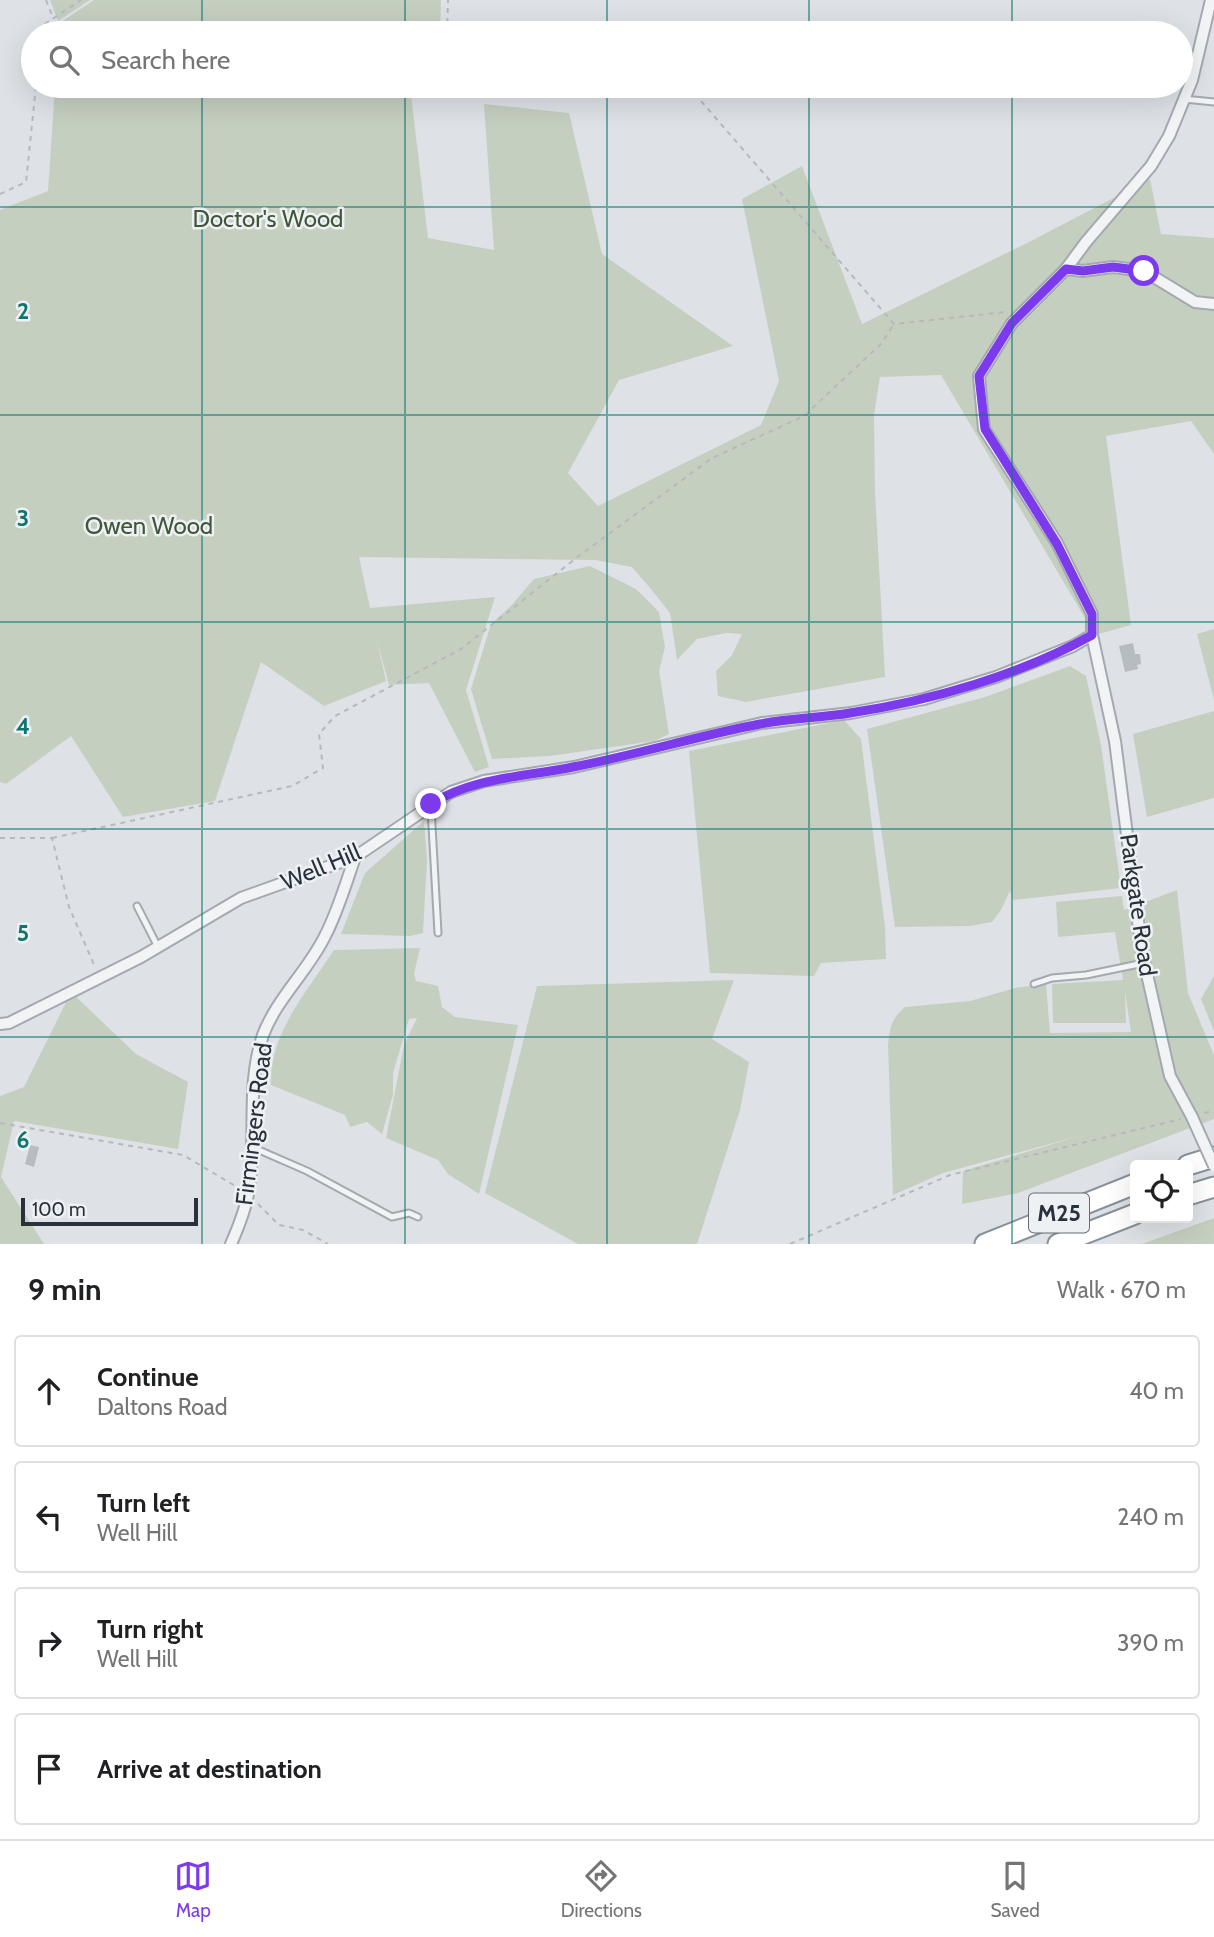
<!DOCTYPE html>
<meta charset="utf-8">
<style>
:root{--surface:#fff;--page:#f6f6f6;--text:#202124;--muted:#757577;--line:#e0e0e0;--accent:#7c3aed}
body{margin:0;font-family:Cabin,sans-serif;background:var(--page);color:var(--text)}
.controls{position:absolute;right:21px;bottom:21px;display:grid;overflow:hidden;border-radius:7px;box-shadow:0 7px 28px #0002}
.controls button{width:63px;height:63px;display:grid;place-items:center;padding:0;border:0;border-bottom:2px solid var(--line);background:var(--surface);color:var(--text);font:35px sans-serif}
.scale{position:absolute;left:21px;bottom:18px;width:177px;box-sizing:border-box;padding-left:7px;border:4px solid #29313c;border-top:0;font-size:19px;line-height:24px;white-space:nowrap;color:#29313c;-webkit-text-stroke:5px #eef1f4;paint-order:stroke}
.stop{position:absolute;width:21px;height:21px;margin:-16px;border:5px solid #7c3aed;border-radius:50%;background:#fff}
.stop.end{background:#7c3aed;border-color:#fff;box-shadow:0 2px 7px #0008}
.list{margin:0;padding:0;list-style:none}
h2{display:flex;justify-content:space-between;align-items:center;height:91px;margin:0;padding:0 28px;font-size:30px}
h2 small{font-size:23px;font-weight:400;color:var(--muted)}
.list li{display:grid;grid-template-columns:46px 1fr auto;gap:21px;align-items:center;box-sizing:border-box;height:112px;margin:0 14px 14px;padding:0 14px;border:2px solid var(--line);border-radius:7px}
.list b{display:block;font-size:26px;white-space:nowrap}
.list p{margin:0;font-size:23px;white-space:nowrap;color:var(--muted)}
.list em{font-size:23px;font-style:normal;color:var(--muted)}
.icon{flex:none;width:38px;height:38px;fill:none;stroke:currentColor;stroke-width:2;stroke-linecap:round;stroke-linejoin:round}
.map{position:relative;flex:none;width:1214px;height:1244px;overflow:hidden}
.search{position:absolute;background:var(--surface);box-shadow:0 7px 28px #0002;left:21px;right:21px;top:21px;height:77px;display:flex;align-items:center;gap:18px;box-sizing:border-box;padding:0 24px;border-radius:38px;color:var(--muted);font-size:26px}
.sheet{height:595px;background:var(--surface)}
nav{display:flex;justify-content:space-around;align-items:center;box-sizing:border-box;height:98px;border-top:2px solid var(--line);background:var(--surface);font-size:19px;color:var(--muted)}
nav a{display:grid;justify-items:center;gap:4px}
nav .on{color:var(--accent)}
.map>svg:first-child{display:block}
</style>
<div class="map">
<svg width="1214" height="1244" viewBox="0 0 1214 1244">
<rect width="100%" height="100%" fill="#dee2e6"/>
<g fill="#c5cfc0">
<polygon points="50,0 90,0 58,21"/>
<polygon points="94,0 441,0 440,33 58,33 58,24"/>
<polygon points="55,86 410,86 428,238 494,250 484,104 569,113 602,254 733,346 619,380 568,473 598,506 761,425 779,381 742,199 802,166 862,324 1029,242 1150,179 1161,234 1214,238 1214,454 1191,421 1106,436 1131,625 1095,635 941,375 880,377 874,415 875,491 885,677 746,702 718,696 716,671 732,655 742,634 726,633 697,639 677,660 670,613 651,589 632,567 595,560 359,557 370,608 495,597 466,690 489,767 475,772 429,683 389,685 377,641 386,681 324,706 261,662 215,801 123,817 71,736 6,784 0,782 0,210 48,191"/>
<polygon points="590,566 636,589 659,612 665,647 659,671 669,734 654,741 550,756 492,759 471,689 491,624 510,607 534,579"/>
<polygon points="1214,629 1214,700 1197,634"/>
<polygon points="1070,666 1086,676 1101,745 1121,888 1013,900 1010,891 1001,910 992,922 970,926 895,927 867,729 985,697"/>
<polygon points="1214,711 1214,798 1147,817 1133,734"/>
<polygon points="844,720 861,739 885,927 886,959 821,963 814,976 710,973 689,751"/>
<polygon points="424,821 427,860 423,933 410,936 341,934 365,873"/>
<path d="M1177 890 1188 993 1214 1055V1119L1018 1193 962 1204 963 1171 1079 1136 943 1173 893 1195 888 1045C890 1027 891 1019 905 1007L970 1001 1015 988 1046 984 1050 1033 1131 1032 1125 992 1126 1023H1053L1052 984 1123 980 1115 932 1058 937 1056 902 1122 896 1124 910Z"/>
<path d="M420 948 414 974 416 981 438 986 442 1007 455 1017 518 1025 479 1194 448 1174 438 1160 386 1138 404 1045 417 1018 409 1019 393 1073V1095L382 1134 367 1122 350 1127 345 1115 271 1085C269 1033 307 992 334 950Z"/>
<polygon points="1214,976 1214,1031 1201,999"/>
<polygon points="734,980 712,1039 749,1062 740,1110 697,1244 578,1244 485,1193 537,986"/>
<polygon points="71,992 136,1054 188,1082 178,1149 14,1121 1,1177 44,1244 0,1244 0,1096 24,1087"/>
<polygon points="1214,1218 1214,1244 1142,1244"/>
</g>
<g fill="#b6bcc2">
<polygon points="1133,643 1135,654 1140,654 1141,664 1137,665 1138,669 1125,672 1119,646"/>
<polygon points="30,1145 39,1147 34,1167 25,1164"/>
</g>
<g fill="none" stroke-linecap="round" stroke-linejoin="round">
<g stroke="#a4a9b0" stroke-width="9">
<g id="lane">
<polyline points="1184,99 1214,102"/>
<polyline points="431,808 438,933"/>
<polyline points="137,906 158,947"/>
<polyline points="1034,984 1052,978 1086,975 1144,963"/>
<polyline points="252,1147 307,1171 392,1217 409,1213 418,1217"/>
</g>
</g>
<g stroke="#a4a9b0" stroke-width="14">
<g id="street">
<polyline points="1066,269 1083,271 1113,267 1144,271 1195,302 1214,304"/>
<polyline points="1092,635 1115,741 1142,952 1170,1076 1192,1117"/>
<polyline points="0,1024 9,1023 141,957 241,898 355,857 451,792 484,781 574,767 762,723 851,713 924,699 996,677 1073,646 1092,635 1092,614 1057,543 984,429 979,376 1012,323 1066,269 1086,242 1151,166 1169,136 1192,80 1211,0"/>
<path d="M231 1244C238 1228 245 1211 248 1194 258 1141 245 1087 263 1035 277 998 308 971 325 936 338 911 346 883 355 857"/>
</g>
</g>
<g stroke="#87919b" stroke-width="23">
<g id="highway">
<polyline points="1188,1165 1214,1157"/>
<polyline points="1188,1195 1214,1187"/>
<polyline points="985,1244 1135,1184"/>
<polyline points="1058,1244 1135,1214"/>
</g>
</g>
<g stroke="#b5b9be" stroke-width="2" stroke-dasharray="5 5" stroke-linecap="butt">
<polyline points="46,0 53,18"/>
<polyline points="42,33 42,26 81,0"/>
<polyline points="447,33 448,0"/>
<polyline points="688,86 894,324 1006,312"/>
<polyline points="0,194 26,182 36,86"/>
<polyline points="0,838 52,838 69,907 95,967"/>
<polyline points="52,838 292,786 323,768 319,734 335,716 461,649 580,555 712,458 804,416 881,344 894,324"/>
<polyline points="1204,1113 1214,1111"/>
<polyline points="0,1123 183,1155 237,1187"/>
<polyline points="258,1204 279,1225 303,1230 328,1244"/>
<polyline points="790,1244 950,1175 1181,1119"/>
</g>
<use href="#lane" stroke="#f1f3f5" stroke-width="5"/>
<use href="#street" stroke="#f1f3f5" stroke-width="10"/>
<use href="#highway" stroke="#fff" stroke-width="19"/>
<g stroke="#a4a9b0" stroke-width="14" stroke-linecap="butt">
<polyline id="street-bridge" points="1192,1117 1214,1166"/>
</g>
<use href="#street-bridge" stroke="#f1f3f5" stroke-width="10"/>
</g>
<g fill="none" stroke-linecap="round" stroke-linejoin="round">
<path stroke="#7c3aed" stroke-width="9" d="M431 804C474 777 524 777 573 767 636 755 697 736 760 724 789 718 820 718 850 713 930 701 1021 675 1092 635V614L1057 544 985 429 979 376 1012 323 1066 269 1083 271 1113 267 1144 271"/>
</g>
<path fill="none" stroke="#0f766e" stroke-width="2" stroke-opacity="0.55" d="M202 0V33M405 0V33M607 0V33M809 0V33M1012 0V33M202 86V1244M405 86V1244M607 86V1244M809 86V1244M1012 86V1244M0 207H1214M0 415H1214M0 622H1214M0 829H1214M0 1037H1214"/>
<g text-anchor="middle" stroke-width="5" stroke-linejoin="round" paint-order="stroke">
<rect fill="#eef1f4" stroke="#646b73" stroke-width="2" x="1029" y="1193.5" width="60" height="39" rx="5"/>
<g font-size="23" font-weight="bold" fill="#29313c">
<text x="1059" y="1221">M25</text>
</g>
<g font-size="24" fill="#405638" stroke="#eef1f4">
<text x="268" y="227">Doctor's Wood</text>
<text x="149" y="534">Owen Wood</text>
</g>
<g font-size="24" fill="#29313c" stroke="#eef1f4">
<text transform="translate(321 867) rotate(-23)" y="8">Well Hill</text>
<text transform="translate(1138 905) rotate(82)" y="8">Parkgate Road</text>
<text transform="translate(254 1124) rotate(-83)" y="8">Firmingers Road</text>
</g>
</g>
<g font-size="23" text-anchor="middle" font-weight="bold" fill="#0f766e" stroke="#eef1f4" stroke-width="5" stroke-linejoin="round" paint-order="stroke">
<text x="23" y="319">2</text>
<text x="23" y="526">3</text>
<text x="23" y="734">4</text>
<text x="23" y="941">5</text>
<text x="23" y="1148">6</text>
</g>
</svg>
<div class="controls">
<button><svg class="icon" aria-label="locate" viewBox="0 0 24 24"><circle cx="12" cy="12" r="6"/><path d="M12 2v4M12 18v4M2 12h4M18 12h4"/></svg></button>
</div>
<div class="scale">100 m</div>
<div class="stop" style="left:1144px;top:271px"></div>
<div class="stop end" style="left:431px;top:804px"></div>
<div class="search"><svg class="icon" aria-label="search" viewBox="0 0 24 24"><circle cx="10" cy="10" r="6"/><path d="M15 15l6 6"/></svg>Search here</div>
</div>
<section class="sheet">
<h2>9 min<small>Walk · 670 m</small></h2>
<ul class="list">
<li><svg class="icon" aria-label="ahead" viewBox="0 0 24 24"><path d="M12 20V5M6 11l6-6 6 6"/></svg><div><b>Continue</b><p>Daltons Road</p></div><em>40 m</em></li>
<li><svg class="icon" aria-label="left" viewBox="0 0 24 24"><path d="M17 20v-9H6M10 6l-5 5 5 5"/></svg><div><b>Turn left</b><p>Well Hill</p></div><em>240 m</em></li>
<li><svg class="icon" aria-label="right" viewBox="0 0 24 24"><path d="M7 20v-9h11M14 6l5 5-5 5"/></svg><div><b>Turn right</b><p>Well Hill</p></div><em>390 m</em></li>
<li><svg class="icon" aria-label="arrive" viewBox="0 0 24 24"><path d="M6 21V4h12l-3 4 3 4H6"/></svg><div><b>Arrive at destination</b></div></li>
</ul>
</section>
<nav>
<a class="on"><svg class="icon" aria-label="map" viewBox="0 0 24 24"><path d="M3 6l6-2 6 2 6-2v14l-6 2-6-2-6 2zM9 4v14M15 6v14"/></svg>Map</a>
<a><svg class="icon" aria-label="directions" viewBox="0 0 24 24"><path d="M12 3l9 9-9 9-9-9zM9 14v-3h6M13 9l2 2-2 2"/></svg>Directions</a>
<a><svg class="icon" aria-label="saved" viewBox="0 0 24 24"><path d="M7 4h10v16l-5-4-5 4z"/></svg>Saved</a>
</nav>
